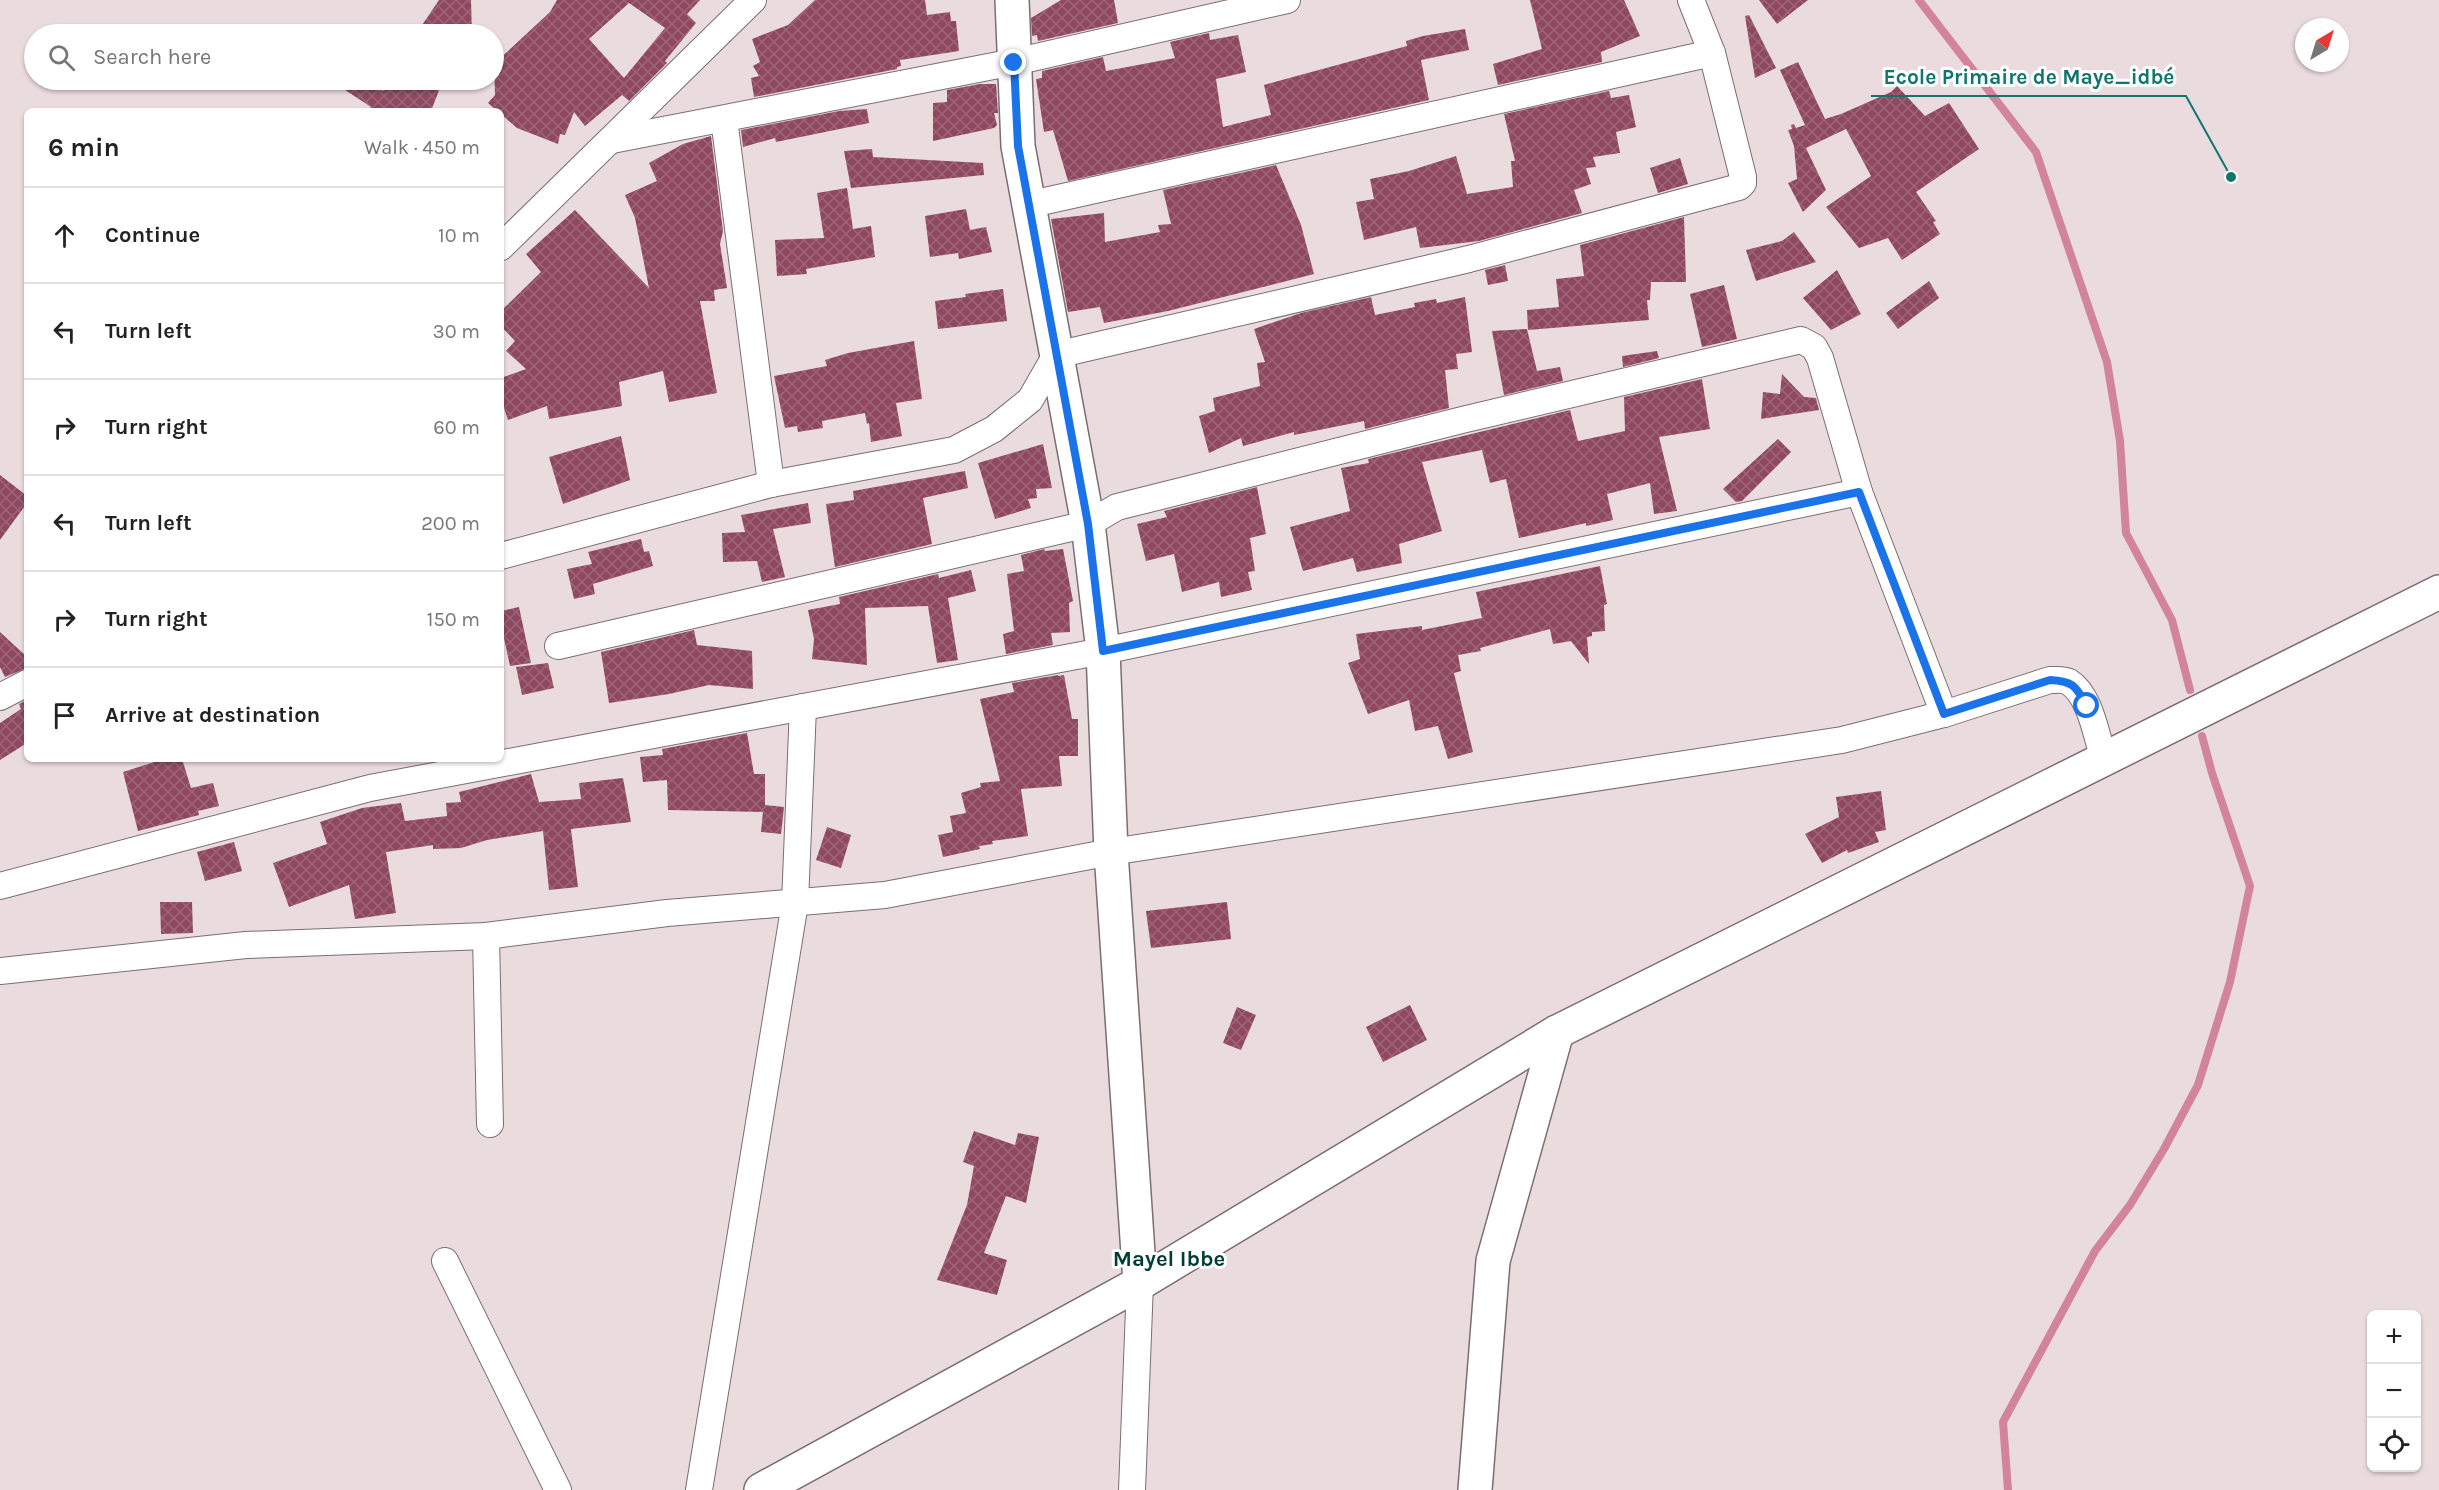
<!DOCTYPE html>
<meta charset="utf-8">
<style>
:root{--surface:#fff;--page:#f6f6f6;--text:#222;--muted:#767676;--line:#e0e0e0}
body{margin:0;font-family:Karla,sans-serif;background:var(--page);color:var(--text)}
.controls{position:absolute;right:18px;bottom:18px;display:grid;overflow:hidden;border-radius:9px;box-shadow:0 2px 4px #0004}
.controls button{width:54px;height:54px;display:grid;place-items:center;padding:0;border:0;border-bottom:2px solid var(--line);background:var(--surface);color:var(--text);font:30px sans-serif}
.compass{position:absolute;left:2295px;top:18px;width:54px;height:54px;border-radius:50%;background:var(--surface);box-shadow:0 2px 4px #0004;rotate:38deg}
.stop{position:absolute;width:18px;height:18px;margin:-14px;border:4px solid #1a73e8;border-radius:50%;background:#fff}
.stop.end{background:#1a73e8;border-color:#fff;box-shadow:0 2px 6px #0008}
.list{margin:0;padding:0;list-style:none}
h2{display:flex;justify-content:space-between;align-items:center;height:78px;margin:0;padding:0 24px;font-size:26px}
h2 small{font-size:20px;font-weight:400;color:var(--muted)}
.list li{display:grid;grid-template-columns:39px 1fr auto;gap:18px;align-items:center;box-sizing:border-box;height:96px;padding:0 24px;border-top:2px solid var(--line)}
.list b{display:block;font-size:22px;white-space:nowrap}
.list em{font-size:20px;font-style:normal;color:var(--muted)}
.icon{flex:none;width:33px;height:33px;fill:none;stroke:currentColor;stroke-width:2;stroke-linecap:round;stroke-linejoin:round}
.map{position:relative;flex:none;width:2439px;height:1490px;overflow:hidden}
.search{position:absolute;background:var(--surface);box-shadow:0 2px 4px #0004;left:24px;top:24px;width:480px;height:66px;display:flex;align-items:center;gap:15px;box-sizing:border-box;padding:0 21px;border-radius:33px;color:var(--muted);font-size:22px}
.panel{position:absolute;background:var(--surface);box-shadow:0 2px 4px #0004;left:24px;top:108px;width:480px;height:654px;border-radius:9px}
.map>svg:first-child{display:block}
</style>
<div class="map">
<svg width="2439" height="1490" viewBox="0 0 2439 1490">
<defs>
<pattern id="building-cross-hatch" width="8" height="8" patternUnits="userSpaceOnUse" patternTransform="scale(1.5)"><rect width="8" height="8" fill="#8f4860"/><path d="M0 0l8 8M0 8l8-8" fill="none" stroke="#9c6678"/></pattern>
</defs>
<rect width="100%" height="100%" fill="#eadbdf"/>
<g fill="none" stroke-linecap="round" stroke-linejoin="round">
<g stroke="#d1849c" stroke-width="8">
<polyline points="1919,0 2036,152 2107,362 2120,441 2126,533 2172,620 2190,690"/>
<polyline points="2008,1490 2003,1422 2095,1251 2130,1205 2164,1149 2198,1085 2230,982 2250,886 2212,773 2202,736"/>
</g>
</g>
<g fill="url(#building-cross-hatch)" fill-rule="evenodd">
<polygon points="439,0 471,0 472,34 441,31 439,34 416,34"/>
<path d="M557 0H700L687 14 696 23 665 61 667 63 629 101 622 95 585 126 574 112 565 135 560 134 558 144 517 128 501 114V111H497L488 103 495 95 494 64 550 12ZM629 3 665 28 624 78 589 39Z"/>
<polygon points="815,0 925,0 927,15 950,12 951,21 956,21 959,51 900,60 901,66 897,67 897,69 754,97 751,78 759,76 753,66 760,62 752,39 788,25"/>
<polygon points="1061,0 1114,0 1118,23 1038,41 1037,35 1032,36 1031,18"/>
<polygon points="1530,0 1624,0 1640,36 1601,52 1602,62 1498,85 1493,64 1542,49"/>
<polygon points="1759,0 1808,0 1777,24"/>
<polygon points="1749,15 1776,68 1755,78 1745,16"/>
<polygon points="1465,29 1469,50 1421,60 1429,100 1068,181 1053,130 1044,132 1036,79 1042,78 1042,71 1103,57 1106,71 1175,58 1170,42 1209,33 1210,40 1238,35 1246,72 1216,79 1223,127 1271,115 1264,85 1407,46 1406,41 1423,36"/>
<polygon points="1798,62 1825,119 1841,114 1891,92 1897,86 1925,116 1949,103 1979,149 1916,192 1936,221 1933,222 1940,234 1902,260 1888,238 1859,248 1826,207 1871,176 1846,129 1806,148 1826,190 1803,212 1788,183 1797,179 1794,146 1788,130 1792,129 1791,125 1794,124 1796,128 1805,125 1780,70"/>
<polygon points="330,80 366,80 383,91 390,81 401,89 406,80 443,80 431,111 368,111 371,107"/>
<polygon points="980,84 996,84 998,113 994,113 997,125 994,128 933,141 933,103 947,102 947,90"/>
<polygon points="1609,91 1611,98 1629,95 1636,127 1616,132 1620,153 1593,157 1596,167 1586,168 1591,184 1574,190 1582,213 1479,241 1420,248 1416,227 1364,240 1356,202 1374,199 1370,179 1409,171 1456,156 1467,194 1513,187 1511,161 1515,161 1504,114"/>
<polygon points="867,109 869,123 776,142 775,138 743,147 741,130 839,111"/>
<polygon points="711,136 723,231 720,244 727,288 714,290 715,301 700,301 717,393 669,402 663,371 619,382 622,406 549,419 547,406 508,420 501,399 501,378 526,369 506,351 515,341 501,326 501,311 541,272 526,254 575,210 649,288 635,218 625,195 657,181 649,163 683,144"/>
<polygon points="872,149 873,157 983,163 984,175 851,188 844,151"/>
<polygon points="1680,158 1688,184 1658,193 1650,168"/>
<polygon points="1276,165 1301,225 1314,274 1168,311 1104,323 1100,307 1068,312 1051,219 1104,213 1105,242 1160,232 1158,225 1171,224 1163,190"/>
<polygon points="847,188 853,229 871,226 875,257 806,269 807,274 777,276 775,240 824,238 817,193"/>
<polygon points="966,209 970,230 986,227 992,252 959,259 958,253 930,257 925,216"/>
<polygon points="1684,217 1686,282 1651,282 1650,300 1647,300 1649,320 1528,330 1527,310 1559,307 1556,279 1584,276 1580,245"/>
<polygon points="1794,232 1816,262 1756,281 1746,250 1782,241"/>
<polygon points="1505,265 1508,281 1488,285 1485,270"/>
<polygon points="1837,270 1861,314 1831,330 1803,298"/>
<polygon points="1929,281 1939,298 1898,329 1886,313"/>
<polygon points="1724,285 1737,339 1702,347 1690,294"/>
<polygon points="1003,289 1007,321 938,329 935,301 966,297 965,294"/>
<polygon points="1371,297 1375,315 1415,307 1414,303 1436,299 1437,303 1465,297 1472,352 1456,354 1458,369 1445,370 1449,408 1365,429 1364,421 1294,435 1294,432 1243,446 1241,438 1209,453 1199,416 1215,411 1213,398 1260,386 1257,363 1265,362 1254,329 1301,313"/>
<polygon points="1527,329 1537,371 1560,367 1563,381 1504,395 1492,331"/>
<polygon points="914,341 922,399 896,403 902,436 871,442 869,423 867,424 865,413 822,421 823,428 798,432 797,426 785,428 774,376 827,366 825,360 848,353"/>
<polygon points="1657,351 1659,358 1623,367 1622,356"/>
<polygon points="1782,374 1804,397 1816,398 1819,410 1761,419 1763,392 1780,394"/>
<polygon points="1702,379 1710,429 1659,437 1677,511 1654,514 1650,483 1607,494 1613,520 1586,526 1586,523 1519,538 1506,479 1490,483 1482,450 1422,462 1442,531 1399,544 1402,563 1357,572 1353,558 1303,571 1290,527 1350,511 1341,468 1369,463 1368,459 1570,410 1578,441 1625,431 1624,397"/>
<polygon points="621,436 630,480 563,504 549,457"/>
<polygon points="1778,439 1791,452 1742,501 1736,502 1723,489"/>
<polygon points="1043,444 1052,488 1036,489 1037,498 1028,499 1031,508 995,519 978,463"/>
<polygon points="965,471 968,488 923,498 932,544 835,567 826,504 854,500 853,491"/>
<polygon points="0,475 27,496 27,503 0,540"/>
<polygon points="1257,487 1266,534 1250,538 1255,571 1248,572 1252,590 1221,597 1219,582 1182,592 1174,554 1146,561 1137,524 1167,517 1164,511"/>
<polygon points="808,503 811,523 773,529 785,577 762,582 757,561 723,562 722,533 745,532 741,515"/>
<polygon points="641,539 644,552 649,551 653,566 593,584 595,594 574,599 567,569 592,564 588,552"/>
<polygon points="1044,549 1045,551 1063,549 1073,601 1069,603 1070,632 1051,633 1053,645 1006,654 1003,634 1014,631 1007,574 1024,571 1021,555"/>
<polygon points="1600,566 1607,604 1604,605 1605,631 1592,632 1592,636 1587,637 1589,664 1571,641 1553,644 1550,629 1480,648 1481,651 1458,655 1461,671 1454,673 1473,752 1448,759 1438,726 1415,731 1409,700 1368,714 1348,663 1360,659 1356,634 1422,626 1422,630 1482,618 1476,592"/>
<polygon points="971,570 976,591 948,598 958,660 937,663 928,606 865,608 867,665 812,659 814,639 808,610 840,604 839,597 938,574 939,578"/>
<polygon points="519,607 531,663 510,666 504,638 501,639 501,611"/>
<polygon points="694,630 697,645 752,651 753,689 709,685 669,694 609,703 601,652"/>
<polygon points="0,632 27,657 27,668 5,677 0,667"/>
<polygon points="548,663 554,688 522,695 516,667"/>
<polygon points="1058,675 1058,676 1064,675 1072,719 1078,719 1078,756 1059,756 1062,786 1021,789 1028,836 992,841 993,844 979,846 980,849 943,857 938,835 953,832 950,816 966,813 961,793 981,787 980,783 1000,781 980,699 1014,692 1012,683"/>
<polygon points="27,700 27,743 0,760 0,723 21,709 19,704"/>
<polygon points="747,733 754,774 765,774 765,805 784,807 781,834 761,832 763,812 668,810 667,780 643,782 640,757 663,755 662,749"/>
<polygon points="164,759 182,759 191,788 213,783 219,806 198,811 199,815 138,831 123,772"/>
<polygon points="531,774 539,802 581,799 579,783 623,778 631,822 571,829 578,887 549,890 543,831 487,840 461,848 433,849 433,845 386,852 396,913 355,919 349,885 289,907 273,863 327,844 320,822 362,808 401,803 405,821 447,816 446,803 461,802 459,792"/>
<polygon points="1881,791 1886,830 1875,832 1879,842 1848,853 1847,850 1822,863 1805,834 1839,817 1836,797"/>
<polygon points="827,827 851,835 841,868 816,860"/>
<polygon points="234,842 242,871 205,881 197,852"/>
<polygon points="160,902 192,902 193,933 161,934"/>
<polygon points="1227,902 1231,939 1151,948 1146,911"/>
<polygon points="1410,1005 1427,1040 1383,1062 1366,1027"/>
<polygon points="1237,1007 1256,1015 1241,1050 1223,1043"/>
<polygon points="974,1131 1015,1145 1018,1133 1039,1137 1026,1203 1006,1196 984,1253 1007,1260 997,1295 937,1280 967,1205 974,1166 963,1162"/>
</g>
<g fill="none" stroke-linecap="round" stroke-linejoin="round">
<g stroke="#7b6e72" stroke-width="28">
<g id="minor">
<polyline points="724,119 771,484"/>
<polyline points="612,140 1014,62 1287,0"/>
<polyline points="1027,205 1712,53"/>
<polyline points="501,247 753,0"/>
<polyline points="501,556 771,484 954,450 994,429 1030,400 1056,355 1469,259 1739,187 1743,183 1743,177 1712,53 1691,0"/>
<polyline points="558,646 1088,524 1117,507 1189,489 1462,420 1801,340 1814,347 1820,358 1859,492 1944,714"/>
<polyline points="0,697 27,683"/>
<polyline points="0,886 370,788 1103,651 1859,492"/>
<polyline points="486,936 490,1124"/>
<path d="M0 971 246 945 486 936 667 913 885 895 1111 852 1842 740 1944 714 2050 680C2056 680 2064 679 2069 682 2091 696 2096 736 2104 759"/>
<polyline points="445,1261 558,1490"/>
<polyline points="699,1490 795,903 803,707"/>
<polyline points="1132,1490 1140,1283"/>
</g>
</g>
<g stroke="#7b6e72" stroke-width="36">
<g id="tertiary">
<polyline points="1012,0 1018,146 1088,524 1103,651 1111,852 1140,1283"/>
<polyline points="761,1490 1140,1283 1557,1032 2439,592"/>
<polyline points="1475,1490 1493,1261 1557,1032"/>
</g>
</g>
<use href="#minor" stroke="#fff" stroke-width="26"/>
<use href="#tertiary" stroke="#fff" stroke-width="33"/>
</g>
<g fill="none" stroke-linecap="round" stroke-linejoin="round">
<path stroke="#1a73e8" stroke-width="8" d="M1014 63 1018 146 1088 524 1103 651 1859 492 1944 714 2050 680C2074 681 2076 687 2087 706"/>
</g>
<g text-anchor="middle" stroke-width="6" stroke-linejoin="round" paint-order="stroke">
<g font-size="22" font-weight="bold" fill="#003d34" stroke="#fff">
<text x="1169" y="1266">Mayel Ibbe</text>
</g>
</g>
<path fill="none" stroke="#0f766e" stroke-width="2" d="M2231 177L2186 96H1871"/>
<circle fill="#0f766e" stroke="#fff" stroke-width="2" cx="2231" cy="177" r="6"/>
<g font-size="21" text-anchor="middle" font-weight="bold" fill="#0f766e" stroke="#fff" stroke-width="6" stroke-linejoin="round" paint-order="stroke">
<text x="2029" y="84">Ecole Primaire de Maye_idbé</text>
</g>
</svg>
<div class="controls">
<button>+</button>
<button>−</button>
<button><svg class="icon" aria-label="locate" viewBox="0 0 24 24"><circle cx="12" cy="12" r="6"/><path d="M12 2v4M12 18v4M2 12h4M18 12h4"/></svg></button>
</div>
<svg class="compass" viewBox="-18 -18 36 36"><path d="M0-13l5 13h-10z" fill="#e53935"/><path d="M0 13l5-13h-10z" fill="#767676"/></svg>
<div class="stop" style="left:2087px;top:706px"></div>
<div class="stop end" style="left:1014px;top:63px"></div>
<div class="search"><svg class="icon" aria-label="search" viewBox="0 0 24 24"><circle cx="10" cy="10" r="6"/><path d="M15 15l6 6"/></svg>Search here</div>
<section class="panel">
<h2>6 min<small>Walk · 450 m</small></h2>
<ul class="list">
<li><svg class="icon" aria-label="ahead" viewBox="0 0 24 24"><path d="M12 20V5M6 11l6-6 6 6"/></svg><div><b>Continue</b></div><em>10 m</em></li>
<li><svg class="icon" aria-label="left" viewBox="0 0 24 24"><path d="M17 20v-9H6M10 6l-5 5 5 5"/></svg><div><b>Turn left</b></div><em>30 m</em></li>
<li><svg class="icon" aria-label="right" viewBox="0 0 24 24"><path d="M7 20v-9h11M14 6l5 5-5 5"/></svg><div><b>Turn right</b></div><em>60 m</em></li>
<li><svg class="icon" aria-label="left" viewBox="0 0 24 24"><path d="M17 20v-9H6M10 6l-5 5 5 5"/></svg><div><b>Turn left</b></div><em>200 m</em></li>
<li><svg class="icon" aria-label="right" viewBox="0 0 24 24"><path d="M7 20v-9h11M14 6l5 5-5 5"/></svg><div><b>Turn right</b></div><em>150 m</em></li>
<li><svg class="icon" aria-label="arrive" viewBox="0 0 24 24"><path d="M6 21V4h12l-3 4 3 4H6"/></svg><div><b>Arrive at destination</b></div></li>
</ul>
</section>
</div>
